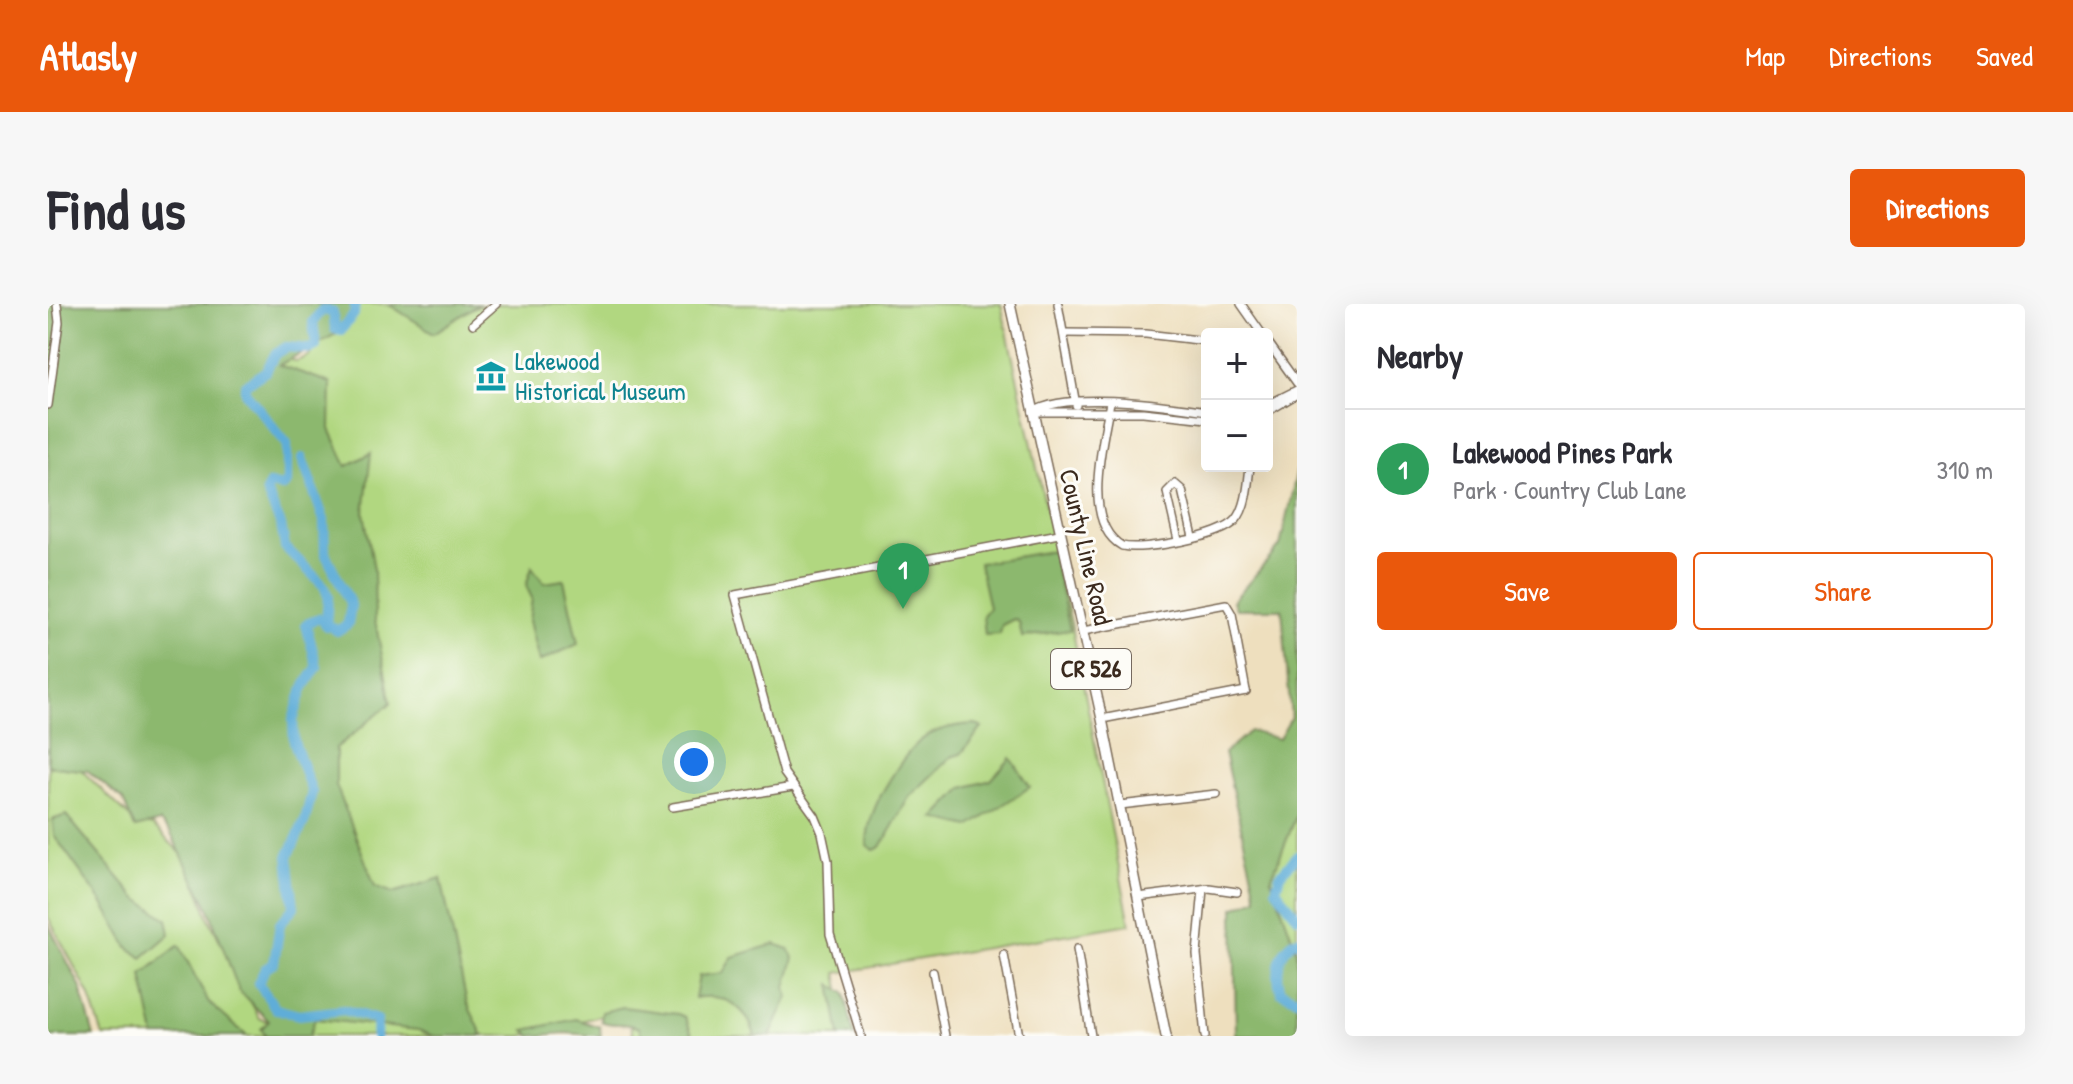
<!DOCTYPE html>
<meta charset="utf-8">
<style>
:root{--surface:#fff;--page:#f7f7f7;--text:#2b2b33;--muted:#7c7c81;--line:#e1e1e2;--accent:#ea580c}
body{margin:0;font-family:"Patrick Hand",sans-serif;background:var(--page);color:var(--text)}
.controls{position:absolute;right:24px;top:24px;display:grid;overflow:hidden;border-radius:8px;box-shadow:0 8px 32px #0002}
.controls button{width:72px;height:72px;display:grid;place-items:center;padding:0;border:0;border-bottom:2px solid var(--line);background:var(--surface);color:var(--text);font:40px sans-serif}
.you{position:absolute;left:646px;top:458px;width:28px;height:28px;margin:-20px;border:6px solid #fff;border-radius:50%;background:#1a73e8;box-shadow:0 0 0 12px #1a73e833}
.badge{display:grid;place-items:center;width:52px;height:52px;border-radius:50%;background:var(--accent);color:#fff;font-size:26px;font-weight:700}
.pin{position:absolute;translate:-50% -66px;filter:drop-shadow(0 2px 4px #0008)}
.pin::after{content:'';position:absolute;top:42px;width:28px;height:24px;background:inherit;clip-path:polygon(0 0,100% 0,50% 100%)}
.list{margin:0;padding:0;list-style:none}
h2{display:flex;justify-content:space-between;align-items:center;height:104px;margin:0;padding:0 32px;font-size:34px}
h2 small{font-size:26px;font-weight:400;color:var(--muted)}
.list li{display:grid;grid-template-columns:52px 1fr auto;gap:24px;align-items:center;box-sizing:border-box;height:120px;padding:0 32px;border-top:2px solid var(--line)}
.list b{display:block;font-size:30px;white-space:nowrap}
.list p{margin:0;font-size:26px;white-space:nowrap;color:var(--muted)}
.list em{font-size:26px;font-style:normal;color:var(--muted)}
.actions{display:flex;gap:16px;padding:24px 32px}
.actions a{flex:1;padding:18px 0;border:2px solid var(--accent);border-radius:8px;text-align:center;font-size:28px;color:var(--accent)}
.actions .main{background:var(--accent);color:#fff}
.map{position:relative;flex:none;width:1249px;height:732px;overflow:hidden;border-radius:8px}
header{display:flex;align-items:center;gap:48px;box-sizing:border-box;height:112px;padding:0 40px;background:var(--accent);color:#fff}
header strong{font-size:38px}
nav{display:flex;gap:44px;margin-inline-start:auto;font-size:28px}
.intro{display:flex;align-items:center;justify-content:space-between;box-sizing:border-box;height:192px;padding:0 48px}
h1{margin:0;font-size:56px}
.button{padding:20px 36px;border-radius:8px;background:var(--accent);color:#fff;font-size:28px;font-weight:700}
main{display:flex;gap:48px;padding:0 48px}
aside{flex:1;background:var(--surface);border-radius:8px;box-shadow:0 8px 32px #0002}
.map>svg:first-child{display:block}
</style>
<header>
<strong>Atlasly</strong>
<nav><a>Map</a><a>Directions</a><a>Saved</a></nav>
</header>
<div class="intro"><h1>Find us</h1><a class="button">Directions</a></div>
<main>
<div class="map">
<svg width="1249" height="732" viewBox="0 0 1249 732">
<rect width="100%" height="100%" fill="#fdfcf7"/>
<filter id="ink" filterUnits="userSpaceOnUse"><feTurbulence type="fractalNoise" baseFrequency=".0125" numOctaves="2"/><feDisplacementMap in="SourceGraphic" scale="16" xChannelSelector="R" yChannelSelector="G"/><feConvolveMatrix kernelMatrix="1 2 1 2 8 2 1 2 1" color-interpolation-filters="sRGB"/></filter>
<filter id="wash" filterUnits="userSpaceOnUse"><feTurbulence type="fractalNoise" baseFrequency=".006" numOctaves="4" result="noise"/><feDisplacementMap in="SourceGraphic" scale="32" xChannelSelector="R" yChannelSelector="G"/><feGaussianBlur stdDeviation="1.8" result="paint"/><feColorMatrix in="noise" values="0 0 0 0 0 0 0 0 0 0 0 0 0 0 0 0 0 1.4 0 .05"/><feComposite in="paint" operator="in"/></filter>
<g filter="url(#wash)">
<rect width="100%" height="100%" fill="#eedfbe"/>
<g fill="#b1d780" stroke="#76804f" stroke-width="2">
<polygon points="305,0 373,0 385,9 446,0 953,0 1025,328 1082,620 789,669 801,732 585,732 580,705 474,732 55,732 41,690 0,613 0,463 26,459 87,518 105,522 139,555 162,617 211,714 228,721 327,610 246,603 224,126 230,54 249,57 262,51 267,35 286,18 292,26 304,14"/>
<polygon points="1249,510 1249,647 1223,575"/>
</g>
<g fill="#8cb86e" stroke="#647146" stroke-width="2">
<polygon points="0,0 312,0 288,30 231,61 283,79 282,125 299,162 323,149 316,209 326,265 327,316 343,399 288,444 288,481 327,582 345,589 393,574 419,699 435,732 386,732 370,726 267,715 261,732 218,732 213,725 221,717 191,687 160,603 122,528 112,518 87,524 75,496 40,467 0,462"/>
<polygon points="340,0 431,0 386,29"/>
<polygon points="1249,166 1249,510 1223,575 1249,647 1249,732 1188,732 1186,604 1209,594 1176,449 1202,427 1231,435 1243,414 1234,305 1188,305 1185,297 1232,242"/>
<polygon points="1004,247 1022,326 974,333 971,318 966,315 954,321 952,330 937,331 935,311 941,304 931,259"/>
<polygon points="484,263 496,279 516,276 530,340 491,358 481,317 484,294 478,282"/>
<path d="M928 420 934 424 913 450 903 453 861 493 833 543 826 546 819 541C819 518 829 496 841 477 865 438 879 422 928 420Z"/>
<polygon points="963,454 982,483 921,523 886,514 915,484 943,476"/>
<polygon points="18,511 86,592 119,615 122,630 94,654 80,643 54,598 6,531 4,516"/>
<polygon points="0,620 32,682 46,732 0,732"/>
<path d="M727 640 741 645 746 654 738 683 740 693 722 732H707C699 703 676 688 647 694L651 672 675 669 684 653Z"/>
<polygon points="131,641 161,699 199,732 107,732 94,671"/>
<polygon points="783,680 797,689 806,732 792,732"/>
<path d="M575 703 630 710 637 713 645 732H594L591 724C576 717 565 723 553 717L554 708Z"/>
<polygon points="528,715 552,723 553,732 517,729 483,732 477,726"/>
</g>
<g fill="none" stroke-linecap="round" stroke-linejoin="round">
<g stroke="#5eadd8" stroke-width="10">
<polyline points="254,154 276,216 277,249 303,301 300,320 289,327 271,314 258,320 269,363 255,385 245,416 246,438 264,488 257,516 240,553 246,603 232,620 226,659 217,665 210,679 228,705 251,711 296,706 329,716 328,732"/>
<polyline points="278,322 280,292 276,282 237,243 233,221 218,187 222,180 234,183 239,179 239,140 197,88 197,81 218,67 227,50 238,43 262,45 268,42 265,18 274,6 285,8 287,25 293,26 306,10 307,0"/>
<polyline points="1249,552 1232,571 1228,585 1249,612"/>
<path d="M1249 636C1230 646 1227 669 1233 688L1249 695"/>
</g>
</g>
</g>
<g filter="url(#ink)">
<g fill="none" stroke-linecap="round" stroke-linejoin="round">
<g stroke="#7a6956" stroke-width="10">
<g id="minor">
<polyline points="1010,0 1028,101"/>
<polyline points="1193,0 1214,30"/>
<polyline points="425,20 448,0"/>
<polyline points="1017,29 1098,30 1159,37"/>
<polyline points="1219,37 1249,79"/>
<path d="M1062 98C1056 135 1032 218 1074 242 1095 247 1174 233 1188 216 1199 203 1200 179 1202 162"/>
<polyline points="0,101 11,18 9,0"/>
<polyline points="1219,101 1249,86"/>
<path d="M985 108C1020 86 1117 101 1159 107"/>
<polyline points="985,108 1095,108 1159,115"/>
<polyline points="1219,108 1249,90"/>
<polyline points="1130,236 1119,188 1127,180 1134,186 1145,233"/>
<polyline points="1035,327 1178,300 1184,310 1198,387"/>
<polyline points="1054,415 1198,387"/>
<polyline points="1072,501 1168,490"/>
<polyline points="625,503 745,483"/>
<polyline points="1155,585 1149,650 1157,732"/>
<polyline points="1090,593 1161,584 1189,588"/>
<polyline points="1029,645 1043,732"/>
<polyline points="956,651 971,732"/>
<polyline points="885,668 897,732"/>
<polyline points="813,732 782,630 780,557 774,529 767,512 736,469 687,291 1011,230"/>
</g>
</g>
<g stroke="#7a6956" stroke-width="12">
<polyline id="major" points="962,0 1054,415 1118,732"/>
</g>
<use href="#minor" stroke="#fff" stroke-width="7"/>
<use href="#major" stroke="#fff" stroke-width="9"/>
</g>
</g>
<defs>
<g id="museum-bare" transform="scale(2.4)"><path d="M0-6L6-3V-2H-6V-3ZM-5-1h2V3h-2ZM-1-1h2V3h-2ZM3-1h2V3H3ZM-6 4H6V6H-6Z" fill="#0f9aa8" stroke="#fdfcf7" stroke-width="2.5" paint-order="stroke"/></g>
</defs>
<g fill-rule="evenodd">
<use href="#museum-bare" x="443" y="72"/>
</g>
<g text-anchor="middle" stroke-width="6" stroke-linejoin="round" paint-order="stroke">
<rect fill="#fdfcf7" stroke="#75695f" stroke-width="2" x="1003" y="345" width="80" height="40" rx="6"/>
<g font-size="24" font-weight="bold" fill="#3b2a1e">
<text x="1043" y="373">CR 526</text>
</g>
<g font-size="26" fill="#0d838f" stroke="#fdfcf7" text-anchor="start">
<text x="467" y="66">Lakewood<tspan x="467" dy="30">Historical Museum</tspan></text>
</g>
<g font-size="26" fill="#3b2a1e" stroke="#fdfcf7">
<text transform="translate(1038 243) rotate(77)" y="9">County Line Road</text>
</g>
</g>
</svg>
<div class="controls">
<button>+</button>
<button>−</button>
</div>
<div class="you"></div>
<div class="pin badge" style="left:855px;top:305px;background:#2e9e5b">1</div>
</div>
<aside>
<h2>Nearby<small></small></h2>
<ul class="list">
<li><span class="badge" style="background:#2e9e5b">1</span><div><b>Lakewood Pines Park</b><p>Park · Country Club Lane</p></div><em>310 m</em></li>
</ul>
<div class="actions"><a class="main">Save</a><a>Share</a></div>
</aside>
</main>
